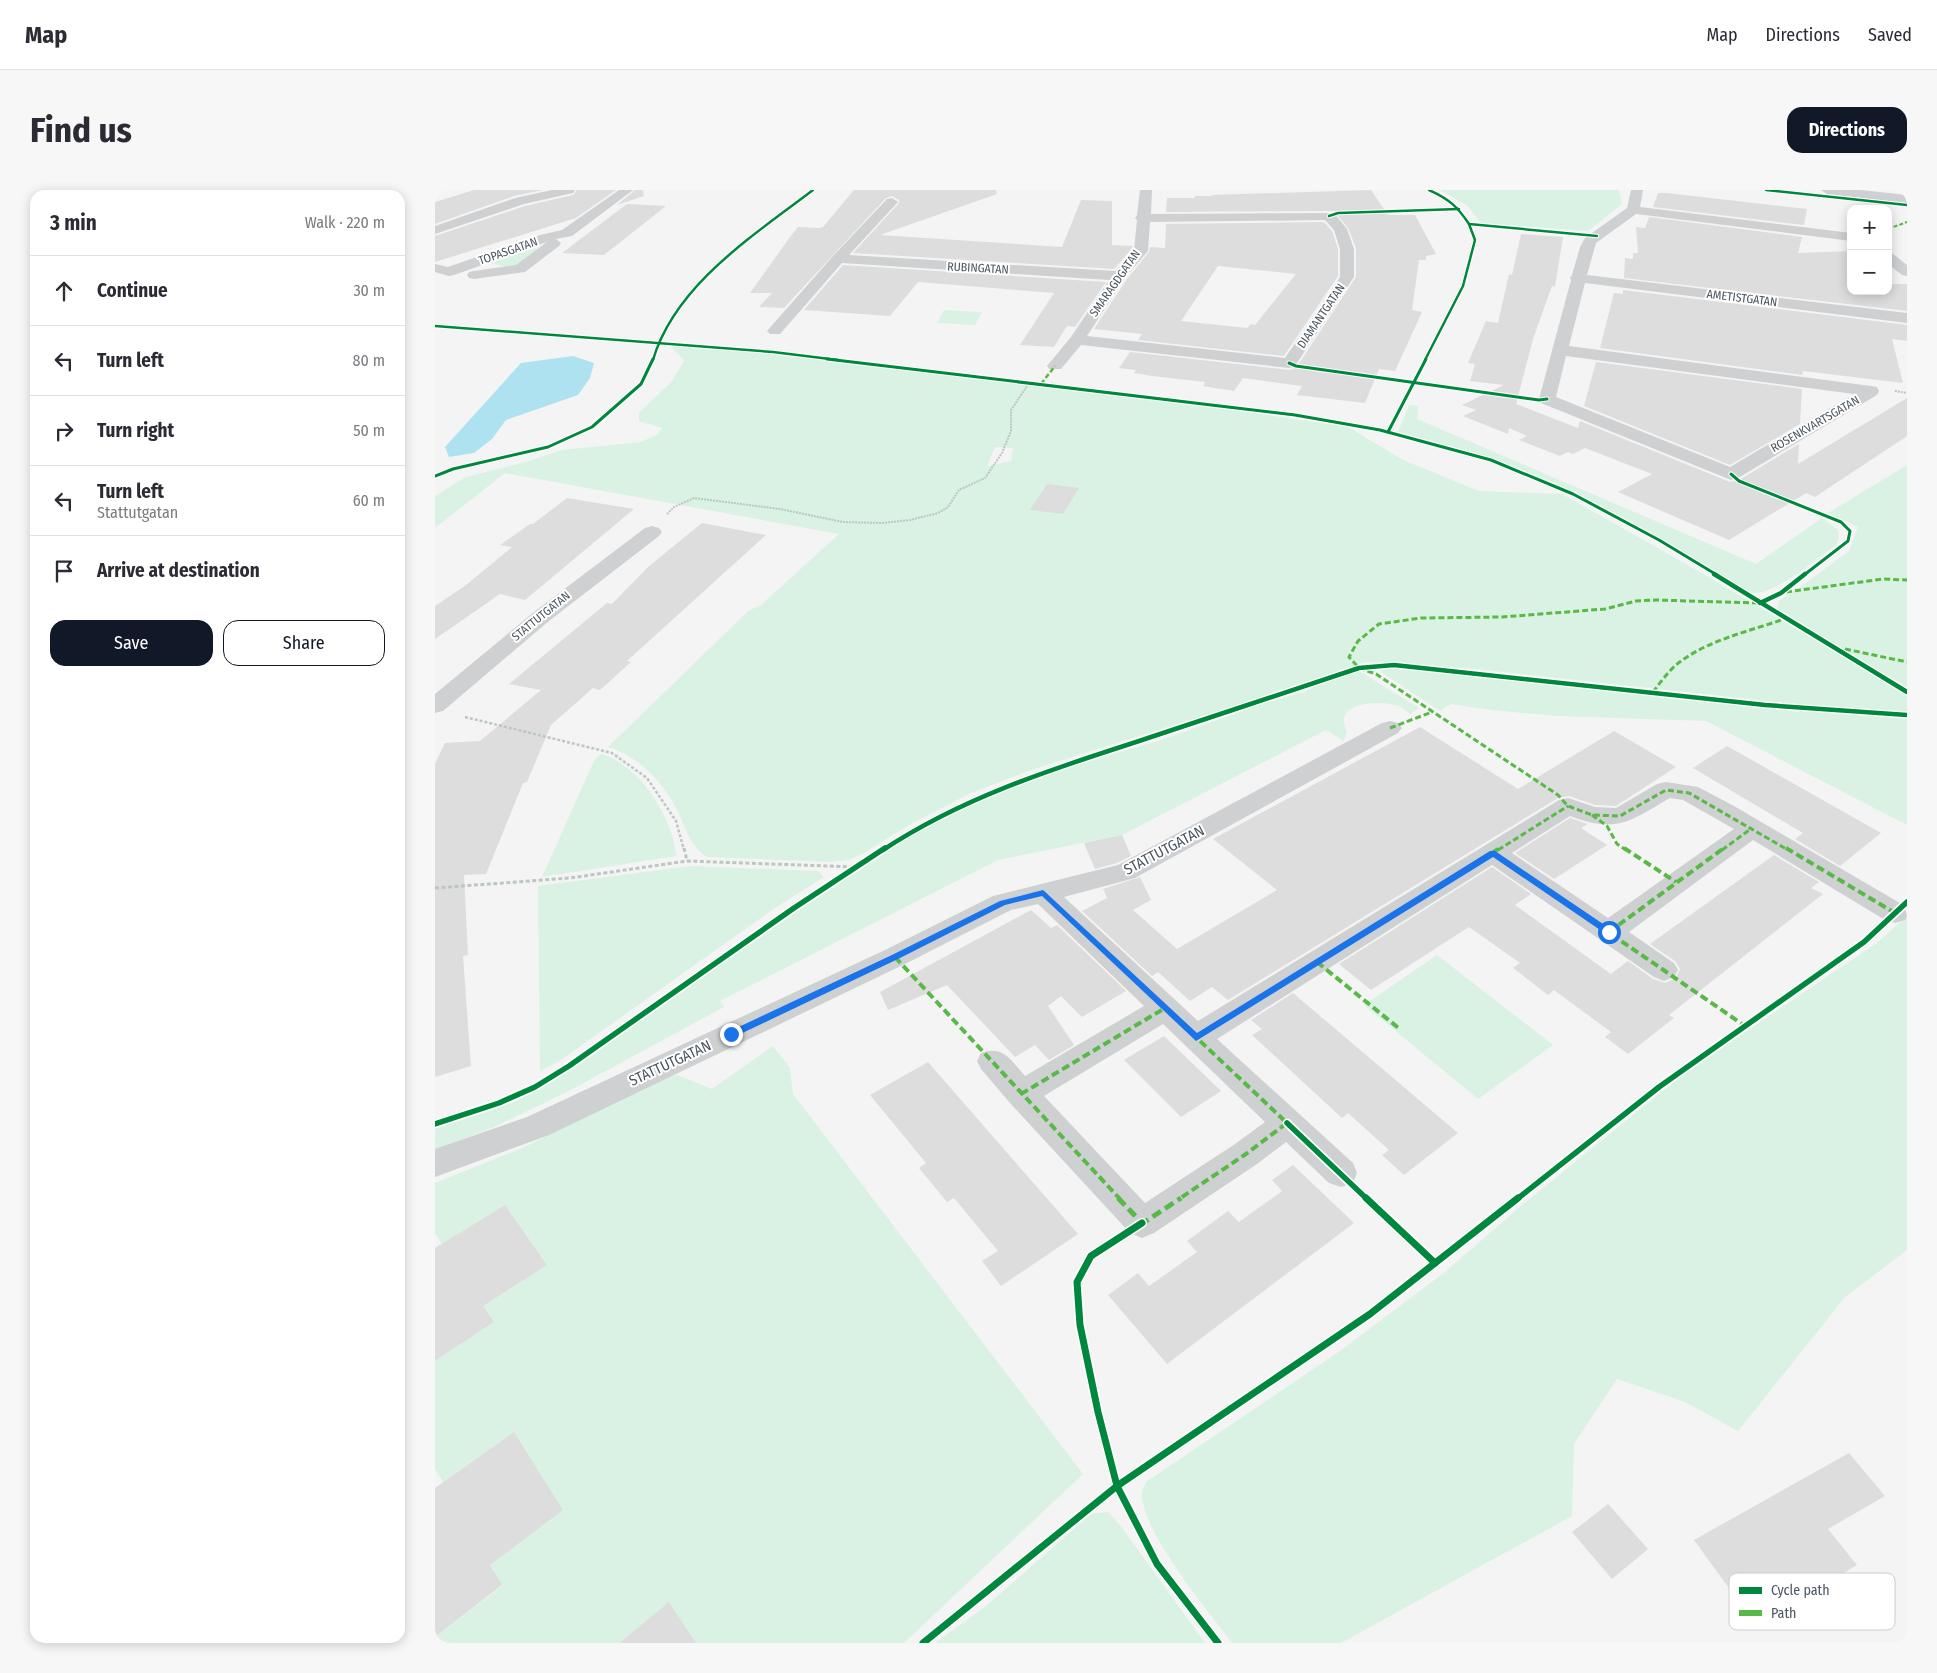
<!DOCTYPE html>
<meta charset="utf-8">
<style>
:root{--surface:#fff;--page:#f7f7f7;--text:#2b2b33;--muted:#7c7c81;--line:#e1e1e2;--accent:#111827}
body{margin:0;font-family:"Fira Sans Condensed",sans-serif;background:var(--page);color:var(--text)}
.controls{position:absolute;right:15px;top:15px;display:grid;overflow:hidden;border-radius:10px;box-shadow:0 2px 12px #0003}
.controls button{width:45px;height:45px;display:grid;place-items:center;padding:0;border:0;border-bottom:1px solid var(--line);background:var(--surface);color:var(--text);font:25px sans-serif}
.stop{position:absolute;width:15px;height:15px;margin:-11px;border:4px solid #1a73e8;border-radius:50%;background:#fff}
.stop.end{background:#1a73e8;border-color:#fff;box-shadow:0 1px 5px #0008}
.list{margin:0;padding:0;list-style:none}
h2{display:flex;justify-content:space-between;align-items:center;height:65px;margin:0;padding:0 20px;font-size:21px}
h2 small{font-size:16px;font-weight:400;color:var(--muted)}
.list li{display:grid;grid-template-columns:32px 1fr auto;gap:15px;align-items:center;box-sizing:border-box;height:70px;padding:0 20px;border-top:1px solid var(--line)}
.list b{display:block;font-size:19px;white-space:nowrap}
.list p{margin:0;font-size:16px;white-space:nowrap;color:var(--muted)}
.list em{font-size:16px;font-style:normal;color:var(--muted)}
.actions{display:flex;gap:10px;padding:15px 20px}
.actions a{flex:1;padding:11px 0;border:1px solid var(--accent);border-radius:15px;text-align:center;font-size:18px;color:var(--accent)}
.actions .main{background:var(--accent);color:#fff}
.icon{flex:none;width:28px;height:28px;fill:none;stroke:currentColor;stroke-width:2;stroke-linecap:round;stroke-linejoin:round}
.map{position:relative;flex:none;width:1472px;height:1453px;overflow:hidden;border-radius:15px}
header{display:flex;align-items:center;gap:30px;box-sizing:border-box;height:70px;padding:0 25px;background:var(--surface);border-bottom:1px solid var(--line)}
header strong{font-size:24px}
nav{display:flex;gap:28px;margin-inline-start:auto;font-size:18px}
.intro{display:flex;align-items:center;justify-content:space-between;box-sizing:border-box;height:120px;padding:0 30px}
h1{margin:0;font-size:35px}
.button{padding:12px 22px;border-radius:15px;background:var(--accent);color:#fff;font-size:18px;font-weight:700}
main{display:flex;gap:30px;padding:0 30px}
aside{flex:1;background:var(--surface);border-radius:15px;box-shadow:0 2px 12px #0003}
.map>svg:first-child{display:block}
</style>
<header>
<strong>Map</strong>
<nav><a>Map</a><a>Directions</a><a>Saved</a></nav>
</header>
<div class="intro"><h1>Find us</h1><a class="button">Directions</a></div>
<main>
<aside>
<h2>3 min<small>Walk · 220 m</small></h2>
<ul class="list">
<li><svg class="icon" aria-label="ahead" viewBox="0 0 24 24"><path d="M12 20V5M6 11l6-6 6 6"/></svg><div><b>Continue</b></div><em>30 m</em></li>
<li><svg class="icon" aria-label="left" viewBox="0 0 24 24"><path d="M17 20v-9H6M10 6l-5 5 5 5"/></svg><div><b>Turn left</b></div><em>80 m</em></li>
<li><svg class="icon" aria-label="right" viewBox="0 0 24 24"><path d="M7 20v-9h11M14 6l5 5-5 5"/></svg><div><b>Turn right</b></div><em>50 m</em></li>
<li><svg class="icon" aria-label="left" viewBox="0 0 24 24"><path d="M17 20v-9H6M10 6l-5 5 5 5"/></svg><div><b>Turn left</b><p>Stattutgatan</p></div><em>60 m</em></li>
<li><svg class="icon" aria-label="arrive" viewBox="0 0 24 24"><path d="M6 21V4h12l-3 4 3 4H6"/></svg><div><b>Arrive at destination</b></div></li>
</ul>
<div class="actions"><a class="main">Save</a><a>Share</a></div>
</aside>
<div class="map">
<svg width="1472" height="1453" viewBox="0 0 1472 1453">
<rect width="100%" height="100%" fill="#f4f4f4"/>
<g fill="#d9f2e3" fill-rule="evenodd">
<polygon points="1005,0 1184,0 1187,14 1153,41 1046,33 1033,16"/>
<path d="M96 57 106 60C85 76 80 81 53 72Z"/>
<polygon points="509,120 547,122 540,135 502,133"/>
<path d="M236 156 331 163 812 222 913 237 968 270 1044 301 1127 304 1265 382 1472 505V635L1271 531 1123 526 1056 520 1016 514 1005 521 946 482 947 478 978 480 1365 522 1362 514 1031 478 930 472 793 518 596 580 536 603 474 635 427 664 413 670 396 672 272 667C254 655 251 637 241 618 227 591 203 566 173 557L313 421 326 415 404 344 70 283 0 338V306L31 287 91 272 127 260 206 252 223 244 227 238 204 231V223L237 191 249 171ZM560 257 578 258 576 271 552 276Z"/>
<path d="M974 215 983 216 982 229 1321 374 1387 328 1403 340 1404 347 1401 355C1381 369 1340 406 1315 403 1251 365 1187 323 1119 293 1069 271 1016 256 963 242Z"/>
<polygon points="1472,275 1472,497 1342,420 1344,411 1371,393 1414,361 1423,337 1393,323"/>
<path d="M924 481 984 518 975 524C972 522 969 519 966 517 948 509 896 511 912 541L909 551 891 540 687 645 563 670 285 811 289 817 132 902 57 938 0 960V938L79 912 109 896 373 712 454 658 499 632 561 602 604 586 726 550 833 512 869 502 893 490Z"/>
<path d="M166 564C205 575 238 628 241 666L107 687 159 571Z"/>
<polygon points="255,676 383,681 389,687 337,720 123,872 105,881 103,696"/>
<path d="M1472 726V1060L1410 1107 1303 1241 1250 1212 1182 1189 1139 1254 1137 1326 906 1453H797C772 1419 711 1347 707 1307 706 1302 709 1296 711 1292L905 1161 1010 1082 1087 1015 1251 882 1442 753Z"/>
<polygon points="1002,765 1118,855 1043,909 929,815"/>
<polygon points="338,856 355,878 358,904 648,1284 469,1453 261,1453 234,1412 184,1453 0,1453 0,1447 67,1396 55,1375 79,1242 8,1292 0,1279 0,1171 59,1132 48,1116 112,1075 70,1015 7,1054 0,1043 0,993 92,956 218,890 242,885 277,899"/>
<polygon points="673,1322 685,1335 770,1453 500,1453 551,1416 656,1324"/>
</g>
<polygon fill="#aee2f0" points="138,166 159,173 155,188 143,205 71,230 57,249 39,263 14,267 10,257 86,173"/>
<g fill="#ddddde" fill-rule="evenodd">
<polygon points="39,0 108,0 79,6 0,34 0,12"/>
<polygon points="142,0 181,0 141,28 0,72 0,46 90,16 138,5"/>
<polygon points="200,0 208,0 209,6 182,15"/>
<polygon points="419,0 561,0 562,4 445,45 627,57 646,10 677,11 677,55 698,56 697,59 679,79 418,63 464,13 464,10 457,6 451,8 349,118 324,117 337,103 315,103 355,47 363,37 384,38 388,37"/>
<polygon points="936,0 953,25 980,25 1001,64 991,66 991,70 984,70 977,120 987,122 960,181 944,179 930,213 862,205 867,196 808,188 799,201 768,196 770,192 717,186 699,183 701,180 684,178 695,162 854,180 861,178 921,87 921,58 913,38 899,21 731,22 732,8 760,8 760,6 777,6 777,5"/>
<polygon points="1223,3 1232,3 1372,19 1369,35 1218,17"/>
<polygon points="192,14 231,16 169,65 127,63"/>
<polygon points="1214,27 1367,47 1363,63 1416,61 1416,101 1453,101 1453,94 1472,94 1472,121 1189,88 1190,68 1198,69 1198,63 1203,63 1201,37 1210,38"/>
<path d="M889 32 897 41 903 59V86L849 166 703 150 707 144 659 139 692 89 714 62 715 57 730 58 731 34ZM783 76 861 84 820 135 816 134 812 138 746 131Z"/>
<polygon points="1086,44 1128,47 1120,97 1117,96 1098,149 1081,214 1143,238 1145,231 1295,292 1304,290 1364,254 1363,274 1472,208 1472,246 1380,307 1371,303 1294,350 1183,302 1217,284 1150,258 1138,264 1133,262 1125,266 1084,250 1092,246 1074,238 1073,244 1028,226 1041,220 1027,215 1069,195 1035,191 1040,174 1033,173 1051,131 1063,133 1074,84 1077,85"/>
<polygon points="408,75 671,92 640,137 632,136 619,157 585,155 619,103 483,92 455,126 369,120"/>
<polygon points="1188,100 1472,135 1472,151 1457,149 1468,193 1368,181 1367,185 1165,158 1179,103 1188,104"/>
<polygon points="1161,172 1367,199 1365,234 1295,275 1149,216"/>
<polygon points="612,294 644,298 628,324 595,320"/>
<polygon points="132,308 199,319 90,410 65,404 0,449 0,416 31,395 77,357 65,355 95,334 98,334"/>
<polygon points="267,333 331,345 192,471 196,472 165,500 158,498 116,535 92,592 88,593 51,684 29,685 33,765 28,766 36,876 0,887 0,574 10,553 45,551 106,500 74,494 172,413 177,414 213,377"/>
<polygon points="985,537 1083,599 1179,541 1241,577 1181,616 1160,615 1134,606 1123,608 793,810 777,797 755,811 723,782 717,786 647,721 672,708 668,699 705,687 716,710 698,720 742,759 842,700 778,649"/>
<polygon points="1292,556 1446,643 1405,676 1360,649 1368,643 1258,578"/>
<polygon points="1135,628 1153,634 1146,638 1172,655 1119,689 1080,663"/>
<polygon points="687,645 696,666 682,673 660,679 649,653"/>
<polygon points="1339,665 1384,692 1376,698 1388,704 1234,825 1239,828 1193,864 1170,847 1176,842 1119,800 1113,805 1078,778 1085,773 1034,737 936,800 904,774 1057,677 1096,704 1080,715 1176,784 1193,771 1218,789 1230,793 1241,788 1245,779 1240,771 1215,754"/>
<polygon points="596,720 616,738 622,735 691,801 647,827 626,806 613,816 639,855 614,870 600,855 580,867 512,795 453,820 445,802"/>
<polygon points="858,803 1023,943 969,985 947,965 954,960 913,923 907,928 817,845 827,839 816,830"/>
<polygon points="729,846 786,901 746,927 689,870"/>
<polygon points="493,872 643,1044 566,1096 547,1071 563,1061 519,1008 512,1012 484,978 491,973 435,905"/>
<polygon points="858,975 919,1033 732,1174 673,1105 703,1083 714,1096 762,1062 752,1051 793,1021 804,1032 847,1001 837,990"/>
<polygon points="70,1015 112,1075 48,1116 59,1132 0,1171 0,1058"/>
<polygon points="79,1242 128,1320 55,1375 67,1395 0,1447 0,1298"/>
<polygon points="1414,1263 1450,1306 1393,1339 1422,1375 1390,1394 1405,1413 1371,1434 1356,1413 1320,1434 1259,1350"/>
<polygon points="1173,1314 1213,1359 1177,1389 1137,1342"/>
<polygon points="234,1412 261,1453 184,1453"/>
</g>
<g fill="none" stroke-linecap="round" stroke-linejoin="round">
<g stroke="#bcc7c4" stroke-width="2" stroke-dasharray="2 1" stroke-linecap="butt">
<polyline points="1460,201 1472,203"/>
<polyline points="232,324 239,317 259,308 345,319 408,332 447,333 475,330 503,323 513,317 524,300 550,288 567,263 576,241 576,220 594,193"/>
</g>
<polyline stroke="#bcc7c4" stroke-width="2.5" stroke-dasharray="3 2" stroke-linecap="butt" points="30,527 177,563 212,588 241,631 249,660"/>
<g stroke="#bcc7c4" stroke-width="3" stroke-dasharray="4 2.5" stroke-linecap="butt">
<polyline points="249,658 252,671"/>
<polyline points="0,698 135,688 252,671 421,677"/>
</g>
<g fill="#ced0d2" fill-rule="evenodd">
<polygon points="117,0 140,0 138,3 89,14 0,44 0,36 80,8"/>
<polygon points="184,0 198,0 137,46 121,49 126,53 124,56 90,82 39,89 34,88 32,85 34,82 39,81 81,75 112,52 19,85 14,86 0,82 0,74 13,77 105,45 127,40"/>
<path d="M705 0H717L716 24 899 23 912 39 919 59V87L860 176 854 178 646 155 626 179H614L612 176 636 147 674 90 407 73 345 144H335L332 141 398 66 452 9 457 8 463 12 414 65 680 81 699 60 702 30 700 28 702 25ZM890 30 899 40 905 59V87L850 168 652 146 690 88 713 61 715 32Z"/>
<path d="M1196 0H1208L1205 17 1416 43V51L1201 24 1161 53 1152 85 1472 123V133L1150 93 1134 156 1436 196 1442 197 1444 201 1442 205 1303 288 1296 290 1106 213 1104 209 1136 90 1135 88 1137 85 1145 57 1150 48 1192 18ZM1131 166 1419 204 1295 277 1121 207Z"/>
<polygon points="1453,63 1458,64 1472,75 1472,86 1467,85 1453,74"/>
<polygon points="217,336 224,338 227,342 224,346 114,431 8,521 0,523 0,504 99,422 210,338"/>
<path d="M955 531 963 533 967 538 963 543 700 688 629 707 763 831 1124 610 1133 608 1160 617 1181 618 1222 594 1231 592 1263 597 1299 616 1470 716 1472 726 1470 730 1460 733 1450 730 1318 650 1194 742 1239 773 1243 780 1239 787 1229 791 1219 787 1057 675 782 849 918 973 922 983 918 993 906 997 894 993 851 952 822 974 719 1043 707 1048 695 1043 575 913 546 879 542 871 546 863C569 855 576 871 590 886L709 816 603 714 576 720 470 774 114 945 0 987V959L92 927 450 760 558 706 683 675 947 533ZM1235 608 1248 610 1299 639 1173 728 1077 663 1135 626C1182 644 1195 631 1235 608ZM728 834 830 932 800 954 710 1013 609 906Z"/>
</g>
<polygon fill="#ced0d4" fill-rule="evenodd" points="1386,0 1426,0 1472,5 1472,13 1392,4"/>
<polyline stroke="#58b947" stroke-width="2" stroke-dasharray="4 2" stroke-linecap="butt" points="1453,39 1472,32"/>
<polyline stroke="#58b947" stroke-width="2.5" stroke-dasharray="5 2.5" stroke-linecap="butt" points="606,194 620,176"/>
<g stroke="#58b947" stroke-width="3" stroke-dasharray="6 3" stroke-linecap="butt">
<polyline points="1351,402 1448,389 1472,390"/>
<polyline points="1323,413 1221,410 1201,411 1170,419 1067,427 986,428 944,434 923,451 914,467 924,478 941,484 1123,605 1133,616 1157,625 1185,626 1231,600 1254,603 1353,660"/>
<polyline points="1410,459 1472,472"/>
<path d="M1218 502C1225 493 1232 483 1241 475 1271 450 1316 441 1352 428"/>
<polyline points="955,538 997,522"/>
<polyline points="1157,625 1172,636 1182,654 1191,660"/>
<polyline points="1063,660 1133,616"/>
<polyline points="1287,660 1317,638"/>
</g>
<g stroke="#58b947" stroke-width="4" stroke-dasharray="8 4" stroke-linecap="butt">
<polyline points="1189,658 1241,692"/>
<polyline points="1351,658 1460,723"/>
<polyline points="1058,663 1310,836"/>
<polyline points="608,703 852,933 811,964 744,1009"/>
<polyline points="1174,742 1289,658"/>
<polyline points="460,767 685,1009"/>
<polyline points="882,772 966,840"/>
<polyline points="761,847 1065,658"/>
<polyline points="586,904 730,818"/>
</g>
<g stroke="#58b947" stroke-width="5" stroke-dasharray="10 5" stroke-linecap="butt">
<polyline points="683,1008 707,1033"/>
<polyline points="705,1035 746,1008"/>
</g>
<g stroke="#fff" stroke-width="4.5">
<g id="cycleway-far4">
<path d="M994 0C1014 9 1022 16 1034 34L1162 46"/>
<polyline points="1331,0 1472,15"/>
<polyline points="894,26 903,23 1024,19"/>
<polyline points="0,136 338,162 403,170"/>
<path d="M218 170C240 95 319 45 378 0"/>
<polyline points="990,170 1028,96 1040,50 1034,34"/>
</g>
</g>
<g stroke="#fff" stroke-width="5">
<g id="cycleway-far3">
<polyline points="392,169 860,225 945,240 1056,270 1138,304 1224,350 1282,385"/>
<polyline points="854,173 861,176 1104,210 1112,209"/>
<polyline points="953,242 991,169"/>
<polyline points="1296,284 1304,291 1406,332 1415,341 1413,351 1369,385"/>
<polyline points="0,286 18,279 113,257 157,237 206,194 218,169"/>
</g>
</g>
<g stroke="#fff" stroke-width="7">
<g id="cycleway-far2">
<polyline points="1279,384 1472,502"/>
<polyline points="1325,413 1346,403 1370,384"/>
<path d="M448 660C525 609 611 581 698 553 773 528 849 503 924 478L959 475 1330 515 1472 525"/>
</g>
</g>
<g stroke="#fff" stroke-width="9">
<g id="cycleway-far1">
<polyline points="852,933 932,1009"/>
<polyline points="0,934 64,913 100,897 134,876 359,718 450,658"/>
<polyline points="1082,1009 1224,897 1429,752 1472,712"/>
</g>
</g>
<g stroke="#fff" stroke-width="10">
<g id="cycleway">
<polyline points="931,1008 1000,1073"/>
<polyline points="707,1033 656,1066 642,1092 645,1135 663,1222 682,1296 722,1374 783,1453"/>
<polyline points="488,1453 682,1296 935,1124 1083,1008"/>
</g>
</g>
<use href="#cycleway-far4" stroke="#00873e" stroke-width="2.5"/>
<use href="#cycleway-far3" stroke="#00873e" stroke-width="3"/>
<use href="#cycleway-far2" stroke="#00873e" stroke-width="4.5"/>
<use href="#cycleway-far1" stroke="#00873e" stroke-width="5.5"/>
<use href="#cycleway" stroke="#00873e" stroke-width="7"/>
</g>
<polygon fill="#1a73e8" points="1055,661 1060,661 1177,740 1177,744 1171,744 1058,667 761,851 607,706 570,715 463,769 299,847 293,847 291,844 293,842 457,765 565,711 608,700 762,843"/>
<g text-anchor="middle" stroke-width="4" stroke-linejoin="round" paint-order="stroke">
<g font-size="12" fill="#4a5661" stroke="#fff">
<text transform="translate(73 61) rotate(-19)" y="4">TOPASGATAN</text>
<text transform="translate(543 78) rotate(3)" y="4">RUBINGATAN</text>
<text transform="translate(680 93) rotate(-55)" y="4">SMARAGDGATAN</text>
<text transform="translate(1307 108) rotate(7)" y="4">AMETISTGATAN</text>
<text transform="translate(886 126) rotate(-56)" y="4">DIAMANTGATAN</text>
<text transform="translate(1380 234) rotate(-30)" y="4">ROSENKVARTSGATAN</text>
<text transform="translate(106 426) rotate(-39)" y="4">STATTUTGATAN</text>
</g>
<g font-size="15" fill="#4a5661" stroke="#fff">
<text transform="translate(729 660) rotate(-28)" y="5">STATTUTGATAN</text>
<text transform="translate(235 873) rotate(-25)" y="5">STATTUTGATAN</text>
</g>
</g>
<rect x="1294" y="1383" width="166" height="57" rx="8" fill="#fff" stroke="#c9ccd0" stroke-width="1"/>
<rect x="1304" y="1397" width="23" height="7" fill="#00873e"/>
<rect x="1304" y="1420" width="23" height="6" fill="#58b947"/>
<g font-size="14" fill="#4a5661">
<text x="1336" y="1405">Cycle path</text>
<text x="1336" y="1428">Path</text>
</g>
</svg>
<div class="controls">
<button>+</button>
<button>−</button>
</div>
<div class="stop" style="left:1174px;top:742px"></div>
<div class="stop end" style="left:296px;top:844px"></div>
</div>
</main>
